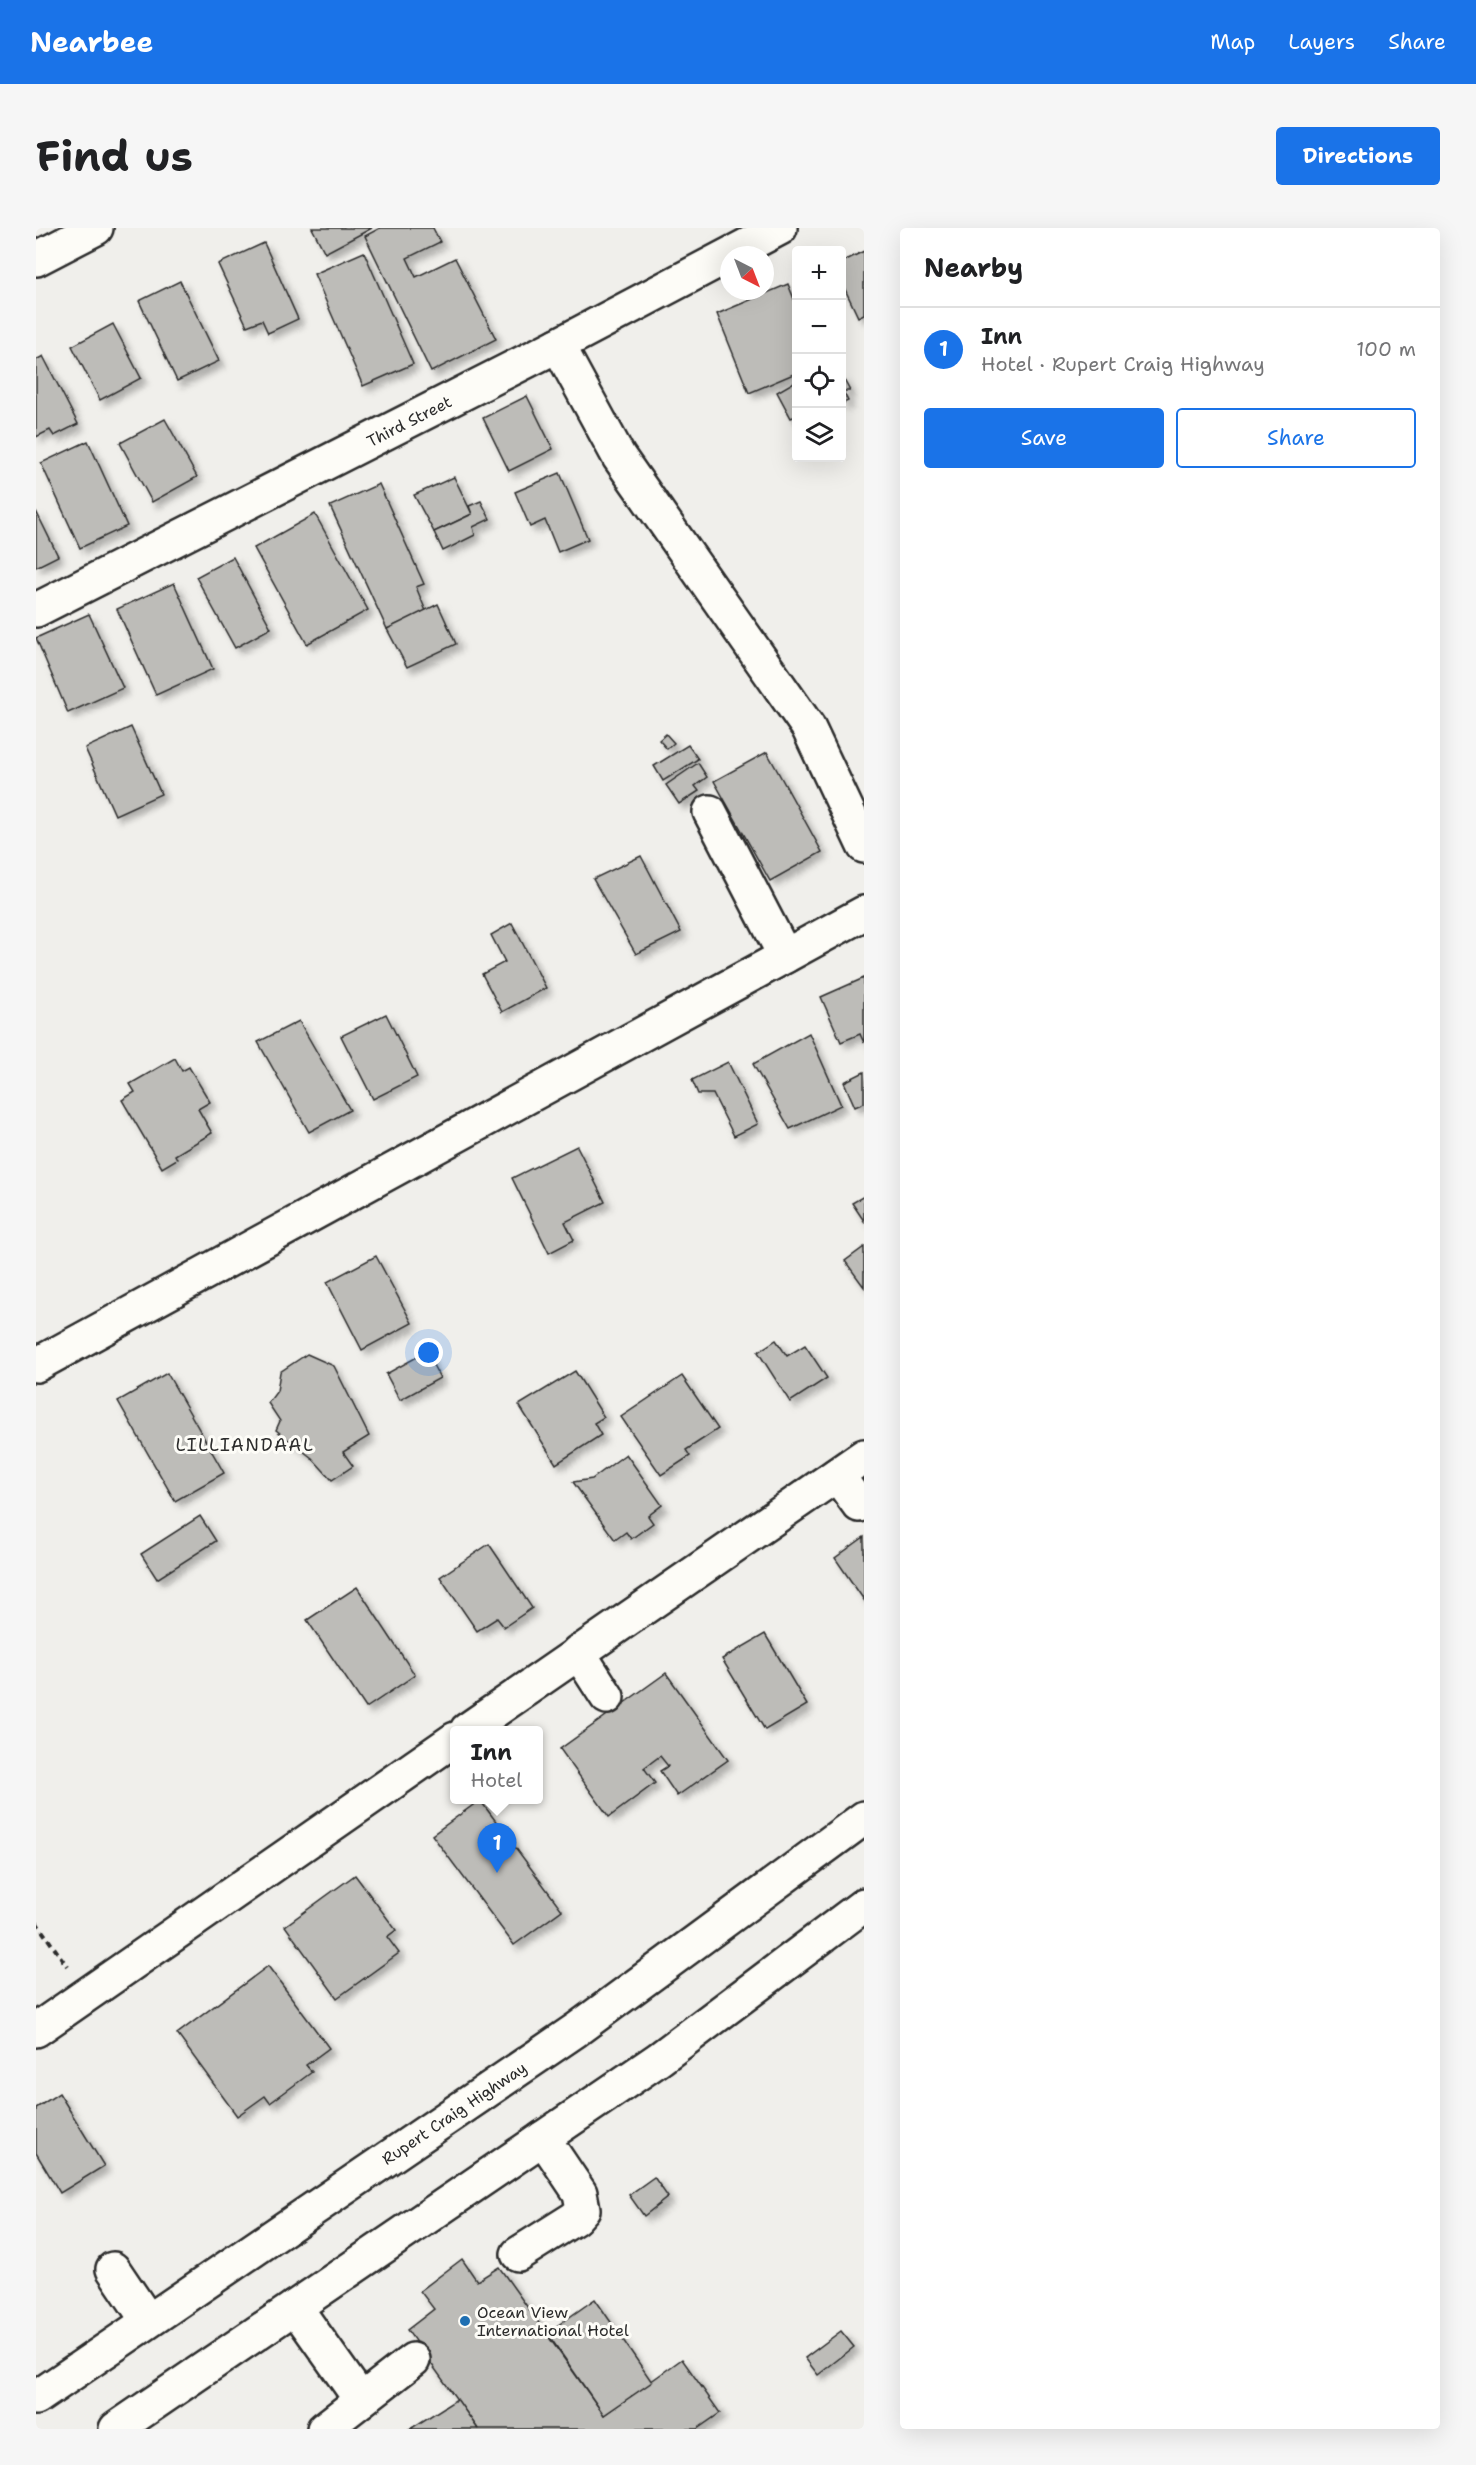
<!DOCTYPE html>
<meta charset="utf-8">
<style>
:root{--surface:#fff;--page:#f6f6f6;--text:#202124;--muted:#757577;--line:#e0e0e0;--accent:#1a73e8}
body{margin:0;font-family:"Shantell Sans",sans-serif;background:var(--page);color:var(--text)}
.controls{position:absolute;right:18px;top:18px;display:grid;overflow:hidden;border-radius:6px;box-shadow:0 6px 24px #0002}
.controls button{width:54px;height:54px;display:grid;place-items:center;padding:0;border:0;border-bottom:2px solid var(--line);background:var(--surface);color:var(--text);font:30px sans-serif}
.compass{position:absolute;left:684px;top:18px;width:54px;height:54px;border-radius:50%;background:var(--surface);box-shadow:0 6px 24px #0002;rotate:138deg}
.you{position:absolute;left:393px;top:1125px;width:21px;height:21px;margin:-15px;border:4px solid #fff;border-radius:50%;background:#1a73e8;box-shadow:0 0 0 9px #1a73e833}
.badge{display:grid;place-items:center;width:39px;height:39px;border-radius:50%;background:var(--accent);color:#fff;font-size:20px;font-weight:700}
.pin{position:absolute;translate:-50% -50px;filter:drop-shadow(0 2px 3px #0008)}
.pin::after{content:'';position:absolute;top:32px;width:21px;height:18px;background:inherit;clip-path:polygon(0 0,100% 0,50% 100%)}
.popup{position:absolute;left:414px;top:1498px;width:93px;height:78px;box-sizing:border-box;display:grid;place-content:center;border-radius:6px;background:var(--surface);filter:drop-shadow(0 2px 4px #0005);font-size:20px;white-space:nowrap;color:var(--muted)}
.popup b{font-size:22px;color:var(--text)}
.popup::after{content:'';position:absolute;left:50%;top:100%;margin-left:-12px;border:12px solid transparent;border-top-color:var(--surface)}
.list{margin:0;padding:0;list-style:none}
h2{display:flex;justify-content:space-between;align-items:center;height:78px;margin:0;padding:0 24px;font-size:26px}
h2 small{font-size:20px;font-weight:400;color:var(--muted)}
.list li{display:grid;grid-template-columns:39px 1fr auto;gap:18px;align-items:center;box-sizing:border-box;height:84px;padding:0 24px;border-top:2px solid var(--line)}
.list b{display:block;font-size:22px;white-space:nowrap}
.list p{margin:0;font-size:20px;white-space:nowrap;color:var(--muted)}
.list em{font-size:20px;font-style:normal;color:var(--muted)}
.actions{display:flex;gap:12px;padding:18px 24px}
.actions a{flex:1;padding:14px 0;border:2px solid var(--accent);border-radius:6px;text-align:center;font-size:21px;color:var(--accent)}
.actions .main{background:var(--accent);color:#fff}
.icon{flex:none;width:33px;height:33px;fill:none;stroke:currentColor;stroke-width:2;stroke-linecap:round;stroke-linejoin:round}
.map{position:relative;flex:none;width:828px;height:2201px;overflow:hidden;border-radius:6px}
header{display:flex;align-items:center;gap:36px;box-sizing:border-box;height:84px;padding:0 30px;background:var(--accent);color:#fff}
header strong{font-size:28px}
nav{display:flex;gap:33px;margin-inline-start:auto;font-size:21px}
.intro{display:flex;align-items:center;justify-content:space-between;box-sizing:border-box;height:144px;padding:0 36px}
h1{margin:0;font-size:42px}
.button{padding:15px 27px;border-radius:6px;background:var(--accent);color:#fff;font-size:21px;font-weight:700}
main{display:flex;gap:36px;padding:0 36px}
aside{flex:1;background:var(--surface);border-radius:6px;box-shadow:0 6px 24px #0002}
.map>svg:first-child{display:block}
</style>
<header>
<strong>Nearbee</strong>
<nav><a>Map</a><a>Layers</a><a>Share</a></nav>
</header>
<div class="intro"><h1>Find us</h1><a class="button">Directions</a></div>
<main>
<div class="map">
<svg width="828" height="2201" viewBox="0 0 828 2201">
<defs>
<filter id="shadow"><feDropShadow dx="5.5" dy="5.5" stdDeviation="3" flood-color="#0004"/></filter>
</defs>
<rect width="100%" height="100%" fill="#f0efeb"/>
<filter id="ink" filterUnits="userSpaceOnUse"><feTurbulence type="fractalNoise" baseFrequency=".0167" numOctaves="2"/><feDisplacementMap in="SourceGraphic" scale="12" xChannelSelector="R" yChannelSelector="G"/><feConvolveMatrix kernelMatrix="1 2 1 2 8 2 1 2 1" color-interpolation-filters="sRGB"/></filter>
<g filter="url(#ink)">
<g fill="#bdbcb8" stroke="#2b2b2b" stroke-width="1.5" filter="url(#shadow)">
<polygon points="276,0 336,0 289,25"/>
<polygon points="344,0 397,0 404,14 371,30 380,49 419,30 460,111 395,144 329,8"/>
<polygon points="228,15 262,91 232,105 226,92 211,98 182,36"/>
<polygon points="828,23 828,86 822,89 806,55 806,34"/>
<polygon points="328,24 377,136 327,158 278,46"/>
<polygon points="144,53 183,133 141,153 103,73"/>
<polygon points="752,56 760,76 760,145 713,165 681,86"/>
<polygon points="77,96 105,150 64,172 36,118"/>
<polygon points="7,128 42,196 18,208 14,202 0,209 0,132"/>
<polygon points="806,148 814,163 807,163 812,173 806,176"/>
<polygon points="760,153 760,188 755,190 741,164"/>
<polygon points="491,168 517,221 473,243 447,190"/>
<polygon points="129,191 161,249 116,274 84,215"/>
<polygon points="52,213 91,298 44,320 5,235"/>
<polygon points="524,245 552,311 522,324 509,292 494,299 479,264"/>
<polygon points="418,249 436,286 398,304 378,267"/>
<polygon points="343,256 388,356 380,359 390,383 351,401 294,278"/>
<polygon points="445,273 454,291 437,299 439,307 407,323 398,304 436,286 433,278"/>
<polygon points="0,283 22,328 0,339"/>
<polygon points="279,286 332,382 271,416 218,320"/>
<polygon points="197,329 235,400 199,420 160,349"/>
<polygon points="138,355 177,441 120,467 81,381"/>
<polygon points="402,376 420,416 371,439 351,401"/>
<polygon points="53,386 87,460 32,485 0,410"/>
<polygon points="95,499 125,566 79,587 49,520"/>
<polygon points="630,506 638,515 631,521 623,512"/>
<polygon points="652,517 662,531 627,553 618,538"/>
<polygon points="731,524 786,624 734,653 678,553"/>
<polygon points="662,535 671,549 659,558 663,563 643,576 630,557"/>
<polygon points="605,628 645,704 600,726 557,651"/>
<polygon points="476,695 510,760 466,784 446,746 469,734 455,707"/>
<polygon points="828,750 828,815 824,806 805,814 785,769"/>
<polygon points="350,786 381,849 337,871 305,808"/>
<polygon points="263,793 314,882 273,904 222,814"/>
<polygon points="773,805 805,877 754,901 717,836"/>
<polygon points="139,830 146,843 153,839 174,874 162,881 176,905 139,927 141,931 126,940 86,872 99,864 94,856"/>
<polygon points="692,834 722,896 698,908 677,866 662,866 656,852"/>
<polygon points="828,844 828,875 819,879 808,854"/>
<polygon points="541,918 569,974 529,994 538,1012 513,1025 476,950"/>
<polygon points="828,968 828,993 816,975"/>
<polygon points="828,1019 828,1059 809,1033"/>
<polygon points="340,1028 376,1095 326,1122 291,1054"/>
<polygon points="740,1112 751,1128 769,1117 791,1150 754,1174 722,1124"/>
<polygon points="390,1124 404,1150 364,1172 350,1146"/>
<polygon points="271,1126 298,1138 333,1208 307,1224 317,1238 296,1252 276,1230 240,1202 244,1193 232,1175 241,1163 244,1144"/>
<polygon points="539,1143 568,1189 558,1195 565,1207 520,1236 483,1177"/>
<polygon points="131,1145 188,1245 139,1273 82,1173"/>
<polygon points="646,1148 682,1201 650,1222 654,1228 625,1247 585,1189"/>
<polygon points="590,1226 626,1277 612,1288 617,1295 595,1311 590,1304 579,1312 537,1254 556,1251"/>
<polygon points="164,1288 180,1313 121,1351 105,1326"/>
<polygon points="828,1309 828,1372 799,1330"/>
<polygon points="453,1316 496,1380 468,1399 461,1390 441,1403 404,1349"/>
<polygon points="321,1359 379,1447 330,1480 271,1392"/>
<polygon points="729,1406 771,1477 729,1502 686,1431"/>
<polygon points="630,1445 692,1532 641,1568 624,1543 632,1538 624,1528 608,1540 619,1555 573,1589 524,1521"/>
<polygon points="444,1572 526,1682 478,1717 396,1607"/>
<polygon points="319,1647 360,1702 351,1709 363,1725 301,1770 249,1698"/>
<polygon points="232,1738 293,1820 270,1837 276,1844 234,1875 229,1868 201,1888 141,1806"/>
<polygon points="23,1865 68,1938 24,1965 0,1925 0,1880"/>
<polygon points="618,1949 632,1969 608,1988 593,1967"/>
<polygon points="426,2031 441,2053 463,2039 568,2187 646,2131 684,2185 661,2201 442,2201 371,2102 398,2081 384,2063"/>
<polygon points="559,2071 616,2154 568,2187 511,2105"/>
<polygon points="805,2103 818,2119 782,2147 769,2130"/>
<polygon points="421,2171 442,2201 374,2201"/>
</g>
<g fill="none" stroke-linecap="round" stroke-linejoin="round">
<g stroke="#2b2b2b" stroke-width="38">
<g id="minor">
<polyline points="522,117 583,229 772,499 828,618"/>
<polyline points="0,382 522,117 744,0"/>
<polyline points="674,584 749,728"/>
<polyline points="0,1137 828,685"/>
<polyline points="801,1247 823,1277"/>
<polyline points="542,1424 571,1469"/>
<polyline points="431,1502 828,1228"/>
<polyline points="0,1802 419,1511"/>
<polyline points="482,2026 539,1990 547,1981 544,1965 507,1910"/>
<polyline points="77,2041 112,2093"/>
<polyline points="259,2079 325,2172"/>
<polyline points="288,2201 377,2132"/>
</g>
</g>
<g stroke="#2b2b2b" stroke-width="38">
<g id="major">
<polyline points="0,31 60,0"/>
<polyline points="0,2170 540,1802 828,1590"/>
<polyline points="80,2201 623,1831 828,1677"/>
</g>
</g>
<polyline stroke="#2b2b2b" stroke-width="4" stroke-dasharray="6 4.5" stroke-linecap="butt" points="0,1694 31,1738"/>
<use href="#minor" stroke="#fdfcf7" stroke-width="33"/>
<use href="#major" stroke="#fdfcf7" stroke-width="33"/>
</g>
</g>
<circle fill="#1f6fb2" stroke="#fdfcf7" stroke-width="2" cx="429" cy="2093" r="6"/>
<g text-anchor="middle" stroke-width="6" stroke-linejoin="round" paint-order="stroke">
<g font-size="16" fill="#2b2b2b" stroke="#fdfcf7">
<text transform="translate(373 193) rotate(-27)" y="6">Third Street</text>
<text transform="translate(418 1885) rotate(-34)" y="6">Rupert Craig Highway</text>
</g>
<g font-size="16" fill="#2b2b2b" stroke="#fdfcf7" text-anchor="start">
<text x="441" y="2090">Ocean View<tspan x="441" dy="18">International Hotel</tspan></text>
</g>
<g font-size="18" letter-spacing="1.5" fill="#2b2b2b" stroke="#fdfcf7">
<text x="209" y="1223">LILLIANDAAL</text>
</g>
</g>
</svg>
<div class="controls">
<button>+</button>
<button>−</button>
<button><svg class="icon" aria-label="locate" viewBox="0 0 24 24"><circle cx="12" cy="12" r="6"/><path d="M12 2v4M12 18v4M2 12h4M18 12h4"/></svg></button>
<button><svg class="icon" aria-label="layers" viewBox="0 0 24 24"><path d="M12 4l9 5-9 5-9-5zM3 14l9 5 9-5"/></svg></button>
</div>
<svg class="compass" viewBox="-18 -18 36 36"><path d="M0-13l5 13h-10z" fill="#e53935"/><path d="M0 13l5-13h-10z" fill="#757577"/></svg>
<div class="you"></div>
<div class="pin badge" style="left:461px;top:1645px">1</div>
<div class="popup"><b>Inn</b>Hotel</div>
</div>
<aside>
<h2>Nearby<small></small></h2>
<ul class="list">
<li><span class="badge">1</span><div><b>Inn</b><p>Hotel · Rupert Craig Highway</p></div><em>100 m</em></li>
</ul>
<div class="actions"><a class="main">Save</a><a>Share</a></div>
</aside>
</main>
